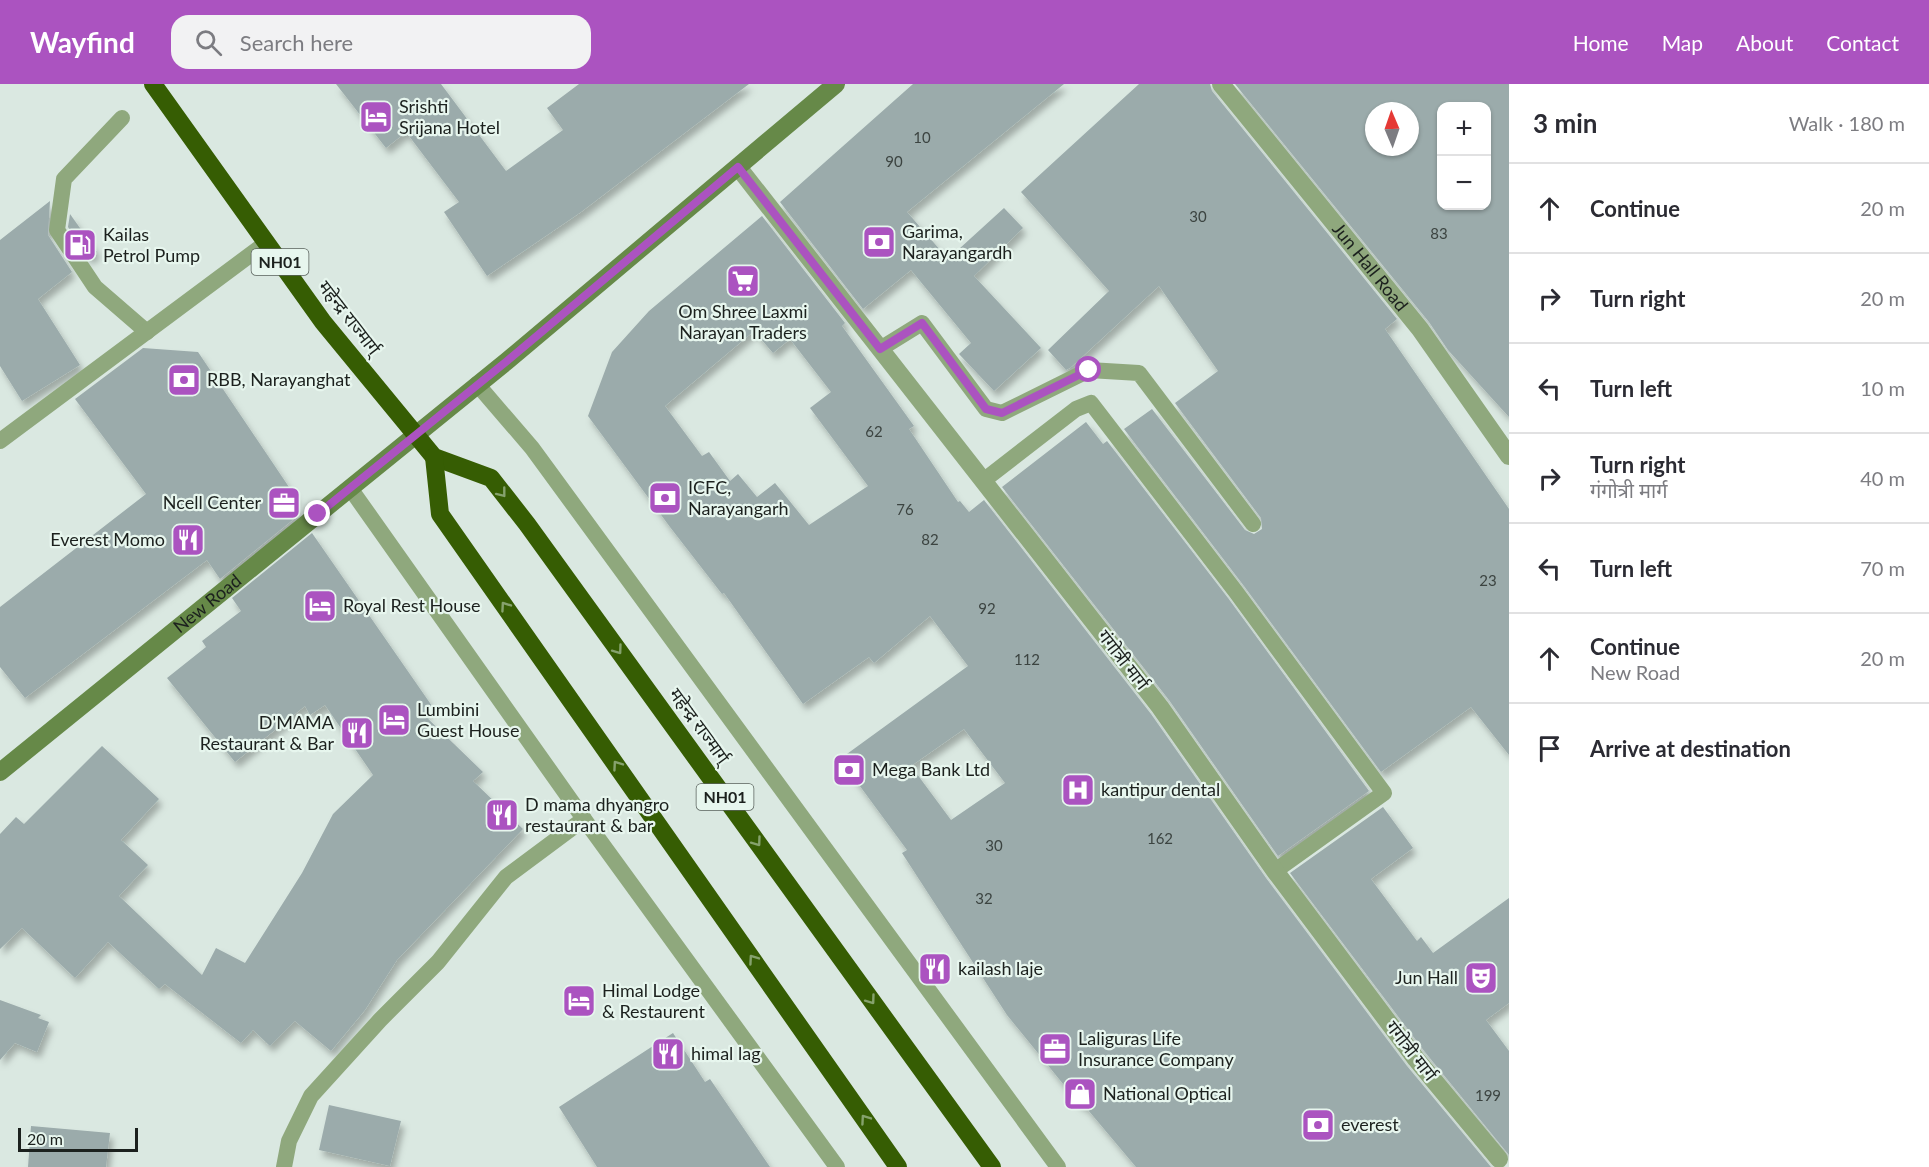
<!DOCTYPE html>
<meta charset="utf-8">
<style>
:root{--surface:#fff;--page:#f2f2f3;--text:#2b2b33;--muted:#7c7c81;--line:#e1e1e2;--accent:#ab53c0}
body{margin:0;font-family:Lato,"Noto Sans Devanagari",sans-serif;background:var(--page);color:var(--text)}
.controls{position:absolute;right:18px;top:18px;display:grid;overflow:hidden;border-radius:12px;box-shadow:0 2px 4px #0004}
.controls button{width:54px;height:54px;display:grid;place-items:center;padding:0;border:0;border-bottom:2px solid var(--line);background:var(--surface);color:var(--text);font:30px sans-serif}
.compass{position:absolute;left:1365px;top:18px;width:54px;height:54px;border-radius:50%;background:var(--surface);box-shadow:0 2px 4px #0004;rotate:358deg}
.scale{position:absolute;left:18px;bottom:15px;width:120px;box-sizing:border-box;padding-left:6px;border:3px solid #1c211e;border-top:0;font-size:16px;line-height:21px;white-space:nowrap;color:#1c211e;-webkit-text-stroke:4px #e7f6ee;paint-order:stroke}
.stop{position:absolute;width:18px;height:18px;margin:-14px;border:4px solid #ab53c0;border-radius:50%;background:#fff}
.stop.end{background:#ab53c0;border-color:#fff;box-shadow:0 2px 6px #0008}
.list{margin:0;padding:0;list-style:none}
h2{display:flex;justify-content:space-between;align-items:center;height:78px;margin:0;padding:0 24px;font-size:26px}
h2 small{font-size:20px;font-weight:400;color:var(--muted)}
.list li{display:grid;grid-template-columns:39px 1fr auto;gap:18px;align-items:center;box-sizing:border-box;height:90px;padding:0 24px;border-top:2px solid var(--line)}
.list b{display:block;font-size:22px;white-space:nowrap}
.list p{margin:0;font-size:20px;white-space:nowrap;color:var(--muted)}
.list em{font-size:20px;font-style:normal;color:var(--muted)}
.icon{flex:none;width:33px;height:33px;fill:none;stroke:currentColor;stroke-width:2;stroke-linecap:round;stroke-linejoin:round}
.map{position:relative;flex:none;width:1509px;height:1083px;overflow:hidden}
header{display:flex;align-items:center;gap:36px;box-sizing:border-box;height:84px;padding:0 30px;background:var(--accent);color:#fff}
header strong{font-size:28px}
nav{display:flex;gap:33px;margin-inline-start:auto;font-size:21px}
.search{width:420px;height:54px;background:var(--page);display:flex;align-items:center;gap:15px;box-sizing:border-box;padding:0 21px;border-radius:18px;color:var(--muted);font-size:22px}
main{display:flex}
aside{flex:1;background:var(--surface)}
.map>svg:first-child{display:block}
</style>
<header>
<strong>Wayfind</strong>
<div class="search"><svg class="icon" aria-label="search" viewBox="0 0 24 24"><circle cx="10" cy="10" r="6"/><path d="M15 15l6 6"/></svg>Search here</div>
<nav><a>Home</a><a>Map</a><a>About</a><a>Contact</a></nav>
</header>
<main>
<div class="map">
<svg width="1509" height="1083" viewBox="0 0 1509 1083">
<defs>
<filter id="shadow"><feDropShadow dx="3.5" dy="6" stdDeviation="3" flood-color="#0004"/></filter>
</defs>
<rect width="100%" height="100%" fill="#dae8e1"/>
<g fill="#9babab" fill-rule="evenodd" filter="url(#shadow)">
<polygon points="336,0 441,0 506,87 563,46 547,24 579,0 749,0 581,128 487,192 444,128 459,118 406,48 386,64"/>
<polygon points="913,0 1064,0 907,128 948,175 1004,124 1023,144 974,192 1041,264 994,307 959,270 971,259 911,186 863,225 780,118"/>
<polygon points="1139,0 1210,0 1212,7 1397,235 1385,245 1509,425 1509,671 1471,623 1381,688 1244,502 1124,345 1152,325 1245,446 1254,450 1262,445 1261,434 1175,319 1218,287 1159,202 1070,284 1066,286 1048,266 1109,207 1021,108"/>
<path d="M1235 0H1509V333L1448 266 1429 238ZM1442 22H1486V122H1442ZM1374 27H1410V63H1374Z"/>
<polygon points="50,117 48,151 72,188 38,215 80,281 22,317 0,282 0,156"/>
<polygon points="70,130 97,168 89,175 68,143"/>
<path d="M762 132 845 239 842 242 914 342 909 345 958 418 960 417 969 428 984 416 1151 630 1266 794 1407 982 1491 1083H1136L1083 1020 1081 1022 1007 931 902 769 907 766 840 675 968 582 930 532 874 579 869 573 803 620 724 509 722 510 670 443 588 332 612 268 649 227ZM754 247 773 269 790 255 831 308 810 324 868 402 809 441 775 399 757 413 738 390 730 397 709 368 702 372 665 322ZM964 645 1005 699 951 736 911 682Z"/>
<polygon points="143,264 198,268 297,415 292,419 300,430 220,495 207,476 25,614 0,583 0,523 146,410 75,315"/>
<polygon points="1086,338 1103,360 1107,357 1228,514 1369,707 1278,772 1169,616 1002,403"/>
<polygon points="312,449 432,622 423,630 483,688 473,697 523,745 397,876 365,926 331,967 295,937 270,962 253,946 241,959 165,900 159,905 108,858 75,894 22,844 0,865 0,750 16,733 24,740 102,662 159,715 121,756 148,781 119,812 202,891 216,864 245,879 302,789 333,730 373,691 325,621 310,631 305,622 235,678 167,594 206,563 202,557 241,527 232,514"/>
<polygon points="1383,723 1413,764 1371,795 1417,857 1421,853 1433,869 1509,814 1509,919 1486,936 1509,967 1509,1071 1425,968 1290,789"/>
<polygon points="0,916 41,931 38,934 49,938 37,968 15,959 0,976"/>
<polygon points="673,949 705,998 710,995 770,1083 597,1083 559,1023"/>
<polygon points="329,1021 401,1037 390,1082 319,1066"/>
<polygon points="31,1042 110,1049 106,1083 28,1083"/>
</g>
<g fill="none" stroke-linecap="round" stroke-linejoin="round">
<g stroke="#8fa87d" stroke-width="16">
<polyline points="122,34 64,95 57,146 95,203 147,248"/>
<polyline points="880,265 922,239 986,325 1002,329 1089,286 1139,289 1253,440"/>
<polyline points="477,300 532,364 1058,1083"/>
<polyline points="0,357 266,159"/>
<polyline points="983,397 1076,325 1091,319 1236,508 1384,709 1275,787"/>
<polyline points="350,404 584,735 837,1083"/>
<polyline points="284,1083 289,1057 311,1012 380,936 438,878 506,793 584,735"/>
</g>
<g stroke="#8fa87d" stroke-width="18">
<path id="s1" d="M1221 0 1420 245 1509 372"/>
<polyline points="738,83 1160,623 1275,787 1416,975 1499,1075"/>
</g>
<path stroke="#668948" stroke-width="18" id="s2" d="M0 688 507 277 836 0"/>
<g stroke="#365d03" stroke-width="18">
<polyline points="153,0 323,238 434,373 491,394 527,440 992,1083"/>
<polyline points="434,373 440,430 898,1083"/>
</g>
</g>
<defs><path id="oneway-chevron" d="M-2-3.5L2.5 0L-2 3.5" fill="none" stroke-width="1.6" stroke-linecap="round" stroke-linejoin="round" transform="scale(1.5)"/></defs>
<g stroke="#86a26d">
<use href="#oneway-chevron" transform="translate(502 409) rotate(52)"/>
<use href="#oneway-chevron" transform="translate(505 522) rotate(-125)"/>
<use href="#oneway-chevron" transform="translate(618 566) rotate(54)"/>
<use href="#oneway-chevron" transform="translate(617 681) rotate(-125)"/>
<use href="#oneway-chevron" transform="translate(757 758) rotate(54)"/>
<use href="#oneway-chevron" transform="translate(753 875) rotate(-125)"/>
<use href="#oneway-chevron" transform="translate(871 916) rotate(54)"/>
<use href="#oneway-chevron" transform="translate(865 1035) rotate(-125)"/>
</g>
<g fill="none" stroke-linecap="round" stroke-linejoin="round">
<polyline stroke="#ab53c0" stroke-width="8" points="318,430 507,277 738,83 880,265 922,239 986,325 1002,329 1089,286"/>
</g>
<defs>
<g id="hotel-square" transform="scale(1.725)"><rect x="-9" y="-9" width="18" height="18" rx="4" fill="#ab53c0" stroke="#e7f6ee"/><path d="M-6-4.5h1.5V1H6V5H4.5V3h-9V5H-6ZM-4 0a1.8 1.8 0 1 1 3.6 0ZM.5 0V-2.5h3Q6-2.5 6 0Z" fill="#fff"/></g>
<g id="bank-square" transform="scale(1.725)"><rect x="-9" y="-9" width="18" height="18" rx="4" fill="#ab53c0" stroke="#e7f6ee"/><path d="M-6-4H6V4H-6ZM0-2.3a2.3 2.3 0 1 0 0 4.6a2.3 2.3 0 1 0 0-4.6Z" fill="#fff"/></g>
<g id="fuel-square" transform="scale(1.725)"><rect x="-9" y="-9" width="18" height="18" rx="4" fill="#ab53c0" stroke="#e7f6ee"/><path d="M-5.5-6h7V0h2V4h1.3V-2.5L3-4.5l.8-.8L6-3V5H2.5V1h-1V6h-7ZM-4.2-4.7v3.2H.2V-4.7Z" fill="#fff"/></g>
<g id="supermarket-square" transform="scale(1.725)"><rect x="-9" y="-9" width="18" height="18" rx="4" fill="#ab53c0" stroke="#e7f6ee"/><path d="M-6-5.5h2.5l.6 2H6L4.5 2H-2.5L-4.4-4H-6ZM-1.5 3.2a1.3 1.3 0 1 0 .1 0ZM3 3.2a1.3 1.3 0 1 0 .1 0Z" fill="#fff"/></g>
<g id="office-square" transform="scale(1.725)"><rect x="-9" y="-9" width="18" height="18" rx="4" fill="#ab53c0" stroke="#e7f6ee"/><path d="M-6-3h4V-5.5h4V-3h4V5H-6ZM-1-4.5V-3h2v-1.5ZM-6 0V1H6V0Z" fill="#fff"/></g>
<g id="restaurant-square" transform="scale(1.725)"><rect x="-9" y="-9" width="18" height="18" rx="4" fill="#ab53c0" stroke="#e7f6ee"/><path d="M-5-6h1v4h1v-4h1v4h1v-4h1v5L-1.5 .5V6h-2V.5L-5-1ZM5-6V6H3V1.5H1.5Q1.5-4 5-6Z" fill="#fff"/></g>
<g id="hospital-square" transform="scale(1.725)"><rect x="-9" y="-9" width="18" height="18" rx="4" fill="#ab53c0" stroke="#e7f6ee"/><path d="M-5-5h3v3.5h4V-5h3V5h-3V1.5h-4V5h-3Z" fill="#fff"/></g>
<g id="theatre-square" transform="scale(1.725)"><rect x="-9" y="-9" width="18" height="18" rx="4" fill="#ab53c0" stroke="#e7f6ee"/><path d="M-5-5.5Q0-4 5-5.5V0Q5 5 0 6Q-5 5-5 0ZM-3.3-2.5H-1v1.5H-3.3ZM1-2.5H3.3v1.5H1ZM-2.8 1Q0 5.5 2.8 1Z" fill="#fff"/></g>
<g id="shop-square" transform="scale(1.725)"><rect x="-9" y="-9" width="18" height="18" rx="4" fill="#ab53c0" stroke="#e7f6ee"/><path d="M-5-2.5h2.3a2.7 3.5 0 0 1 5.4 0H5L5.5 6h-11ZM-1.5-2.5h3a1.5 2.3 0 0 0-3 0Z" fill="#fff"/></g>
</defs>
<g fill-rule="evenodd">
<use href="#hotel-square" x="376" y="33"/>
<use href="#bank-square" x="879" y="158"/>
<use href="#fuel-square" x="80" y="161"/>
<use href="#supermarket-square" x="743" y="197"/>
<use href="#bank-square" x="184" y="296"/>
<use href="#bank-square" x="665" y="414"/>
<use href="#office-square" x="284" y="419"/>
<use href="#restaurant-square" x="188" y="456"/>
<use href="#hotel-square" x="320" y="522"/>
<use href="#hotel-square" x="394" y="636"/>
<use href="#restaurant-square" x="357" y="649"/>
<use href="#bank-square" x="849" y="686"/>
<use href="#hospital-square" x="1078" y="706"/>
<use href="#restaurant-square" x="502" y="731"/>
<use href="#restaurant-square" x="935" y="885"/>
<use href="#theatre-square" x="1481" y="894"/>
<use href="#hotel-square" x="579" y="917"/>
<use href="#office-square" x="1055" y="965"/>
<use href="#restaurant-square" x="668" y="970"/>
<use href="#shop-square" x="1080" y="1010"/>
<use href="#bank-square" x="1318" y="1041"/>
</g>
<g text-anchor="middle" stroke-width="4.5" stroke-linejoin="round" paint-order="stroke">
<g font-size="15" fill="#3c4441">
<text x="922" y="59">10</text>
<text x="894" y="83">90</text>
<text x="1198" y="138">30</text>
<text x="1439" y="155">83</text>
<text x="874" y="353">62</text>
<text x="905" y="431">76</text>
<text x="930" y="461">82</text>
<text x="1488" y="502">23</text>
<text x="987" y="530">92</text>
<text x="1027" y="581">112</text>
<text x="1160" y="760">162</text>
<text x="994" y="767">30</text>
<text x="984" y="820">32</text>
<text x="1488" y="1017">199</text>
</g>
<g fill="#e7f6ee" stroke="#59615c" stroke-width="1.5">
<rect x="251.5" y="165" width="57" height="26" rx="4.5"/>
<rect x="696.5" y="700" width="57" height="26" rx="4.5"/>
</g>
<g font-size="16" font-weight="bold" fill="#1c211e">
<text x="280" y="184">NH01</text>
<text x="725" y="719">NH01</text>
</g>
<g font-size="18" fill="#1c211e" stroke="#e7f6ee" text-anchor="start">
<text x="399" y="29">Srishti<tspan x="399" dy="21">Srijana Hotel</tspan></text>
<text x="902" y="154">Garima,<tspan x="902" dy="21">Narayangardh</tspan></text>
<text x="103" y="157">Kailas<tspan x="103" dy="21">Petrol Pump</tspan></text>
<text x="743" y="234" text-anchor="middle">Om Shree Laxmi<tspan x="743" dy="21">Narayan Traders</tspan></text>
<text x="207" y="302">RBB, Narayanghat</text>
<text x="688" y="410">ICFC,<tspan x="688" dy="21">Narayangarh</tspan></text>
<text x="261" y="425" text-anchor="end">Ncell Center</text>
<text x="165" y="462" text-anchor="end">Everest Momo</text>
<text x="343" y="528">Royal Rest House</text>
<text x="417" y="632">Lumbini<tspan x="417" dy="21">Guest House</tspan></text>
<text x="334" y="645" text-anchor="end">D'MAMA<tspan x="334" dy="21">Restaurant &amp; Bar</tspan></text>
<text x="872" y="692">Mega Bank Ltd</text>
<text x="1101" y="712">kantipur dental</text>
<text x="525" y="727">D mama dhyangro<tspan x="525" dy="21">restaurant &amp; bar</tspan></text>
<text x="958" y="891">kailash laje</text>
<text x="1458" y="900" text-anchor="end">Jun Hall</text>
<text x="602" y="913">Himal Lodge<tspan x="602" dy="21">&amp; Restaurent</tspan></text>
<text x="1078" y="961">Laliguras Life<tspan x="1078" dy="21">Insurance Company</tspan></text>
<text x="691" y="976">himal lag</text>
<text x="1103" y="1016">National Optical</text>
<text x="1341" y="1047">everest</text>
</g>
<g font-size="18" fill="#1c211e" stroke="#e7f6ee">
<text dy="6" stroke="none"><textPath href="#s1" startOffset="236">Jun Hall Road</textPath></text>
<text transform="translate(349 234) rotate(52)" y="6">महेन्द्र राज्मार्ग्</text>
<text dy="6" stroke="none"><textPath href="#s2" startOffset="267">New Road</textPath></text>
<text transform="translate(1123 576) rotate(52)" y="6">गंगोत्री मार्ग</text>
<text transform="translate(699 642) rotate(54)" y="6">महेन्द्र राज्मार्ग्</text>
<text transform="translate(1411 967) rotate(52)" y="6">गंगोत्री मार्ग</text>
</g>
</g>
</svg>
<div class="controls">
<button>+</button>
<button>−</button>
</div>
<svg class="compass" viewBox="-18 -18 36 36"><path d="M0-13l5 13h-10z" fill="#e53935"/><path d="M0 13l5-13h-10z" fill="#7c7c81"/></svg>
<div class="scale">20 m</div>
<div class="stop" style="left:1089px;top:286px"></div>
<div class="stop end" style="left:318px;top:430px"></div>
</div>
<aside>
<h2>3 min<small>Walk · 180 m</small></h2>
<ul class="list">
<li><svg class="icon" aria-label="ahead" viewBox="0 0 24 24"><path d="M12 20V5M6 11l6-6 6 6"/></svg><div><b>Continue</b></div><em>20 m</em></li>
<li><svg class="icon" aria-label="right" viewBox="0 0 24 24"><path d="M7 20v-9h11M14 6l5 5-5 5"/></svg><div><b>Turn right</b></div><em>20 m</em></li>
<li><svg class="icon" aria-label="left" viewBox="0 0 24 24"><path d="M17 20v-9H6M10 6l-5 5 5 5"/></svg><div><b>Turn left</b></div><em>10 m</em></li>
<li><svg class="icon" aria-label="right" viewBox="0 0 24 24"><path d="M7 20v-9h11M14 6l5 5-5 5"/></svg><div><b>Turn right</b><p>गंगोत्री मार्ग</p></div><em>40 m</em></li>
<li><svg class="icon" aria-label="left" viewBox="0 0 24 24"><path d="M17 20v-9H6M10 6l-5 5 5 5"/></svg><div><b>Turn left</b></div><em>70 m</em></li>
<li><svg class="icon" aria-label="ahead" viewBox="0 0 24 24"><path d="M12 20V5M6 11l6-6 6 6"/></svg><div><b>Continue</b><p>New Road</p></div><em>20 m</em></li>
<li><svg class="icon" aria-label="arrive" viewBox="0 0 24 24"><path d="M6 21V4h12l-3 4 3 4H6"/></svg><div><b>Arrive at destination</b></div></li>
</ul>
</aside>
</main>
